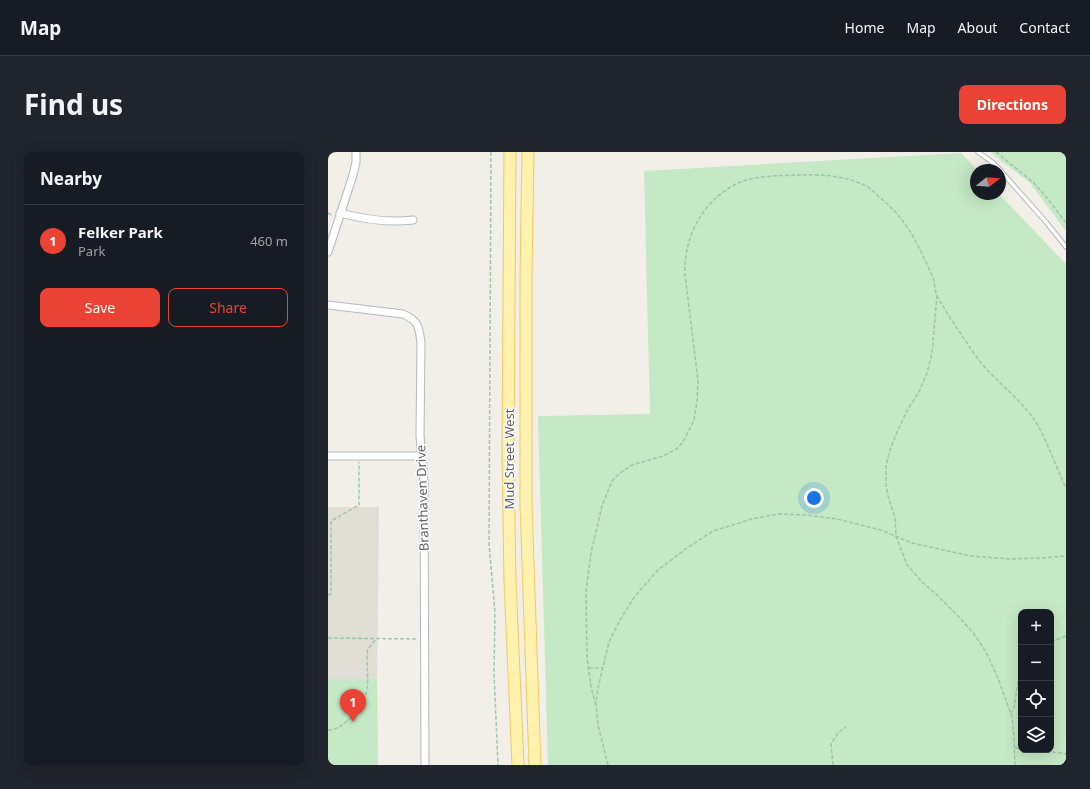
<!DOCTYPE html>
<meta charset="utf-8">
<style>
:root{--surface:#171b24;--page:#20242c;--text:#f1f3f6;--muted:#9ea1a6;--line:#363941;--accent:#ea4335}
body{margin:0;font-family:"Noto Sans",sans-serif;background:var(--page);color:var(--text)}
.controls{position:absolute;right:12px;bottom:12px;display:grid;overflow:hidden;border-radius:8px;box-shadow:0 4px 16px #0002}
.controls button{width:36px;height:36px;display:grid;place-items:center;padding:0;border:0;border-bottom:1px solid var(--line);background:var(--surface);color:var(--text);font:20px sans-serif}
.compass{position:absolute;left:642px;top:12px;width:36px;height:36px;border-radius:50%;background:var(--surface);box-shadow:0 4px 16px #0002;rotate:73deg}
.you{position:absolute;left:486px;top:346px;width:14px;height:14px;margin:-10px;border:3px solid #fff;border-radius:50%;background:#1a73e8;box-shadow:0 0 0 6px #1a73e833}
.badge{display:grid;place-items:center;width:26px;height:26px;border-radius:50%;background:var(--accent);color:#fff;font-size:13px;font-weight:700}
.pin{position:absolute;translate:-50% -33px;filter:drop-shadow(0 1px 2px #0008)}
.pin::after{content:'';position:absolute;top:21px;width:14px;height:12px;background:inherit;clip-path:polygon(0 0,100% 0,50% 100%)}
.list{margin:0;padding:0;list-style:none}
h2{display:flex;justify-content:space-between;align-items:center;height:52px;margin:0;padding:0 16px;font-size:17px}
h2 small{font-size:13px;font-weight:400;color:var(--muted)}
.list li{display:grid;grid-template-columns:26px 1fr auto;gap:12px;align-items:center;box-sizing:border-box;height:72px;padding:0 16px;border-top:1px solid var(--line)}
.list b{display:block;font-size:15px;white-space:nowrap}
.list p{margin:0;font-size:13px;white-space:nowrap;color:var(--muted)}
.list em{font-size:13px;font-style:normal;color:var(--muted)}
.actions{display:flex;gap:8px;padding:12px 16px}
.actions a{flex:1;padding:9px 0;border:1px solid var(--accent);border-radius:8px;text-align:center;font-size:14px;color:var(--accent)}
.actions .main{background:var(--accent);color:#fff}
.icon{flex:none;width:22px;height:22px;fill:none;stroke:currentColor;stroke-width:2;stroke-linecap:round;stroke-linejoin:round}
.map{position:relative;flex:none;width:738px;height:613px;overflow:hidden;border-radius:8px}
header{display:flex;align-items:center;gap:24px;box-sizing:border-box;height:56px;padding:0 20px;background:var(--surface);border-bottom:1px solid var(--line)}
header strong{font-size:19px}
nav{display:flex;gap:22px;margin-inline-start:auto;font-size:14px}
.intro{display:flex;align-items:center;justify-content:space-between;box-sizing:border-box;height:96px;padding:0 24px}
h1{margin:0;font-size:28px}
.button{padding:10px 18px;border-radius:8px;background:var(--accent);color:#fff;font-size:14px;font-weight:700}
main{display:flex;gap:24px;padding:0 24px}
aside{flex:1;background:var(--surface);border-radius:8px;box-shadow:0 4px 16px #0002}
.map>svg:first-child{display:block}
</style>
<header>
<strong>Map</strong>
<nav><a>Home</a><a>Map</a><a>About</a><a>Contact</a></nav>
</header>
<div class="intro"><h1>Find us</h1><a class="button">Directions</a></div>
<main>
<aside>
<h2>Nearby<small></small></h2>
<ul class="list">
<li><span class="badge">1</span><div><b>Felker Park</b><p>Park</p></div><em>460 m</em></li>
</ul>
<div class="actions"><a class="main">Save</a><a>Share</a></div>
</aside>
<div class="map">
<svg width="738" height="613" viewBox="0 0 738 613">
<rect width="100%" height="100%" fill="#f1efe8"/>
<polygon fill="#e1ded6" points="0,355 51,355 49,527 0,527"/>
<g fill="#c5e8c5" fill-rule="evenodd">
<polygon points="662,0 738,0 738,79 702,31"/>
<path d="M633 1 649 18 648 42H671L738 112V613H220L210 264 322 262 316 19ZM693 460H723V598H693Z"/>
<polygon points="0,527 49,527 50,613 0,613"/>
</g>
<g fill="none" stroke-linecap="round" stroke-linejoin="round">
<g stroke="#b5b8bc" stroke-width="5.5">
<g id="lane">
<polyline points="650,0 664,10 672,18"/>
<polyline points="672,18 718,70 738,95"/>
</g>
</g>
<g stroke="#b5b8bc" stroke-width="9">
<g id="street">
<path d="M12 61C35 67 62 71 85 68"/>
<polyline points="0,100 25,23 28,10 28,0"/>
<path d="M0 153 75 162C91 169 91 175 93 191L92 284 96 331 97 613"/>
<polyline points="0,304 94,304"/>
</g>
</g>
<g stroke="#f2c960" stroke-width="13">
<g id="primary">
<polyline points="182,0 180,300 182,429 190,613"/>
<polyline points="200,0 198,123 198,354 207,613"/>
</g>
</g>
<g stroke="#9cc7a9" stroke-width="1.5" stroke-dasharray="4 2" stroke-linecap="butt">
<polyline points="163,0 161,392 167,460 166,522 170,613"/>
<polyline points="668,0 706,31 720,47 738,71"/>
<polyline points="0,61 5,64"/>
<polyline points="609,143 604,201 599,221 591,240 580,257 569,280 561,301 558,315 558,332 560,344 567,366 568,384 579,413 593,429 610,444 630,464 646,482 658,500 670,526 684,565 686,585 687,613"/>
<polyline points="0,443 3,442 3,369 31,353 31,310"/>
<polyline points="0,486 90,487"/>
<polyline points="723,490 738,484"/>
<polyline points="261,516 275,516"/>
<path d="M268 553 263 535 259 505 258 439 263 401 274 354 284 329 292 321 304 313 335 304 350 296 356 288 366 268 369 250 370 229 357 122C356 84 374 50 408 32 425 23 453 24 472 23 493 22 519 24 538 34 542 36 546 40 550 44 574 63 585 82 598 110 601 116 604 123 606 129 607 134 607 140 609 144 615 155 622 166 629 176 637 188 645 201 655 213 672 233 695 249 709 272 720 291 728 315 738 336"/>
<polyline points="683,562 686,556 691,523 693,519"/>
<path d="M0 578C8 578 13 574 19 569 45 550 39 530 39 502L40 497 48 487"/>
<polyline points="687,596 693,597"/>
<polyline points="712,598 738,602"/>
<polyline points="280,613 270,573 268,551 270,536 281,490 292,468 307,444 330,418 359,396 385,379 424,367 450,362 479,363 509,367 553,378 584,391 643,404 682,407 713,406 738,404"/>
<polyline points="505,613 503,592 510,581 518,575"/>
</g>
<use href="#lane" stroke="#fff" stroke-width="3.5"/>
<use href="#street" stroke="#fff" stroke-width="7"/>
<use href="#primary" stroke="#fff2af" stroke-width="11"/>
</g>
<g text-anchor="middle" stroke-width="3" stroke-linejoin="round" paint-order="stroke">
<g font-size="13" fill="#5f6368" stroke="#fff">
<text transform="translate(181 307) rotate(-90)" y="5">Mud Street West</text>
<text transform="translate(94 346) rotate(-92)" y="5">Branthaven Drive</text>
</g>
</g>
</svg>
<div class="controls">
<button>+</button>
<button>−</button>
<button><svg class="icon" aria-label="locate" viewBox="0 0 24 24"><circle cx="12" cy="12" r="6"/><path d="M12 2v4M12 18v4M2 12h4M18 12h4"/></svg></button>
<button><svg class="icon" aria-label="layers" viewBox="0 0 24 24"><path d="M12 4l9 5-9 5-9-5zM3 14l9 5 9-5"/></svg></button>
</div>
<svg class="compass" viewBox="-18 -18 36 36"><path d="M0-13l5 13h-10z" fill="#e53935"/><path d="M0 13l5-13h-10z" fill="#9ea1a6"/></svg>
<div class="you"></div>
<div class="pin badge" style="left:25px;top:570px">1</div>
</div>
</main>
